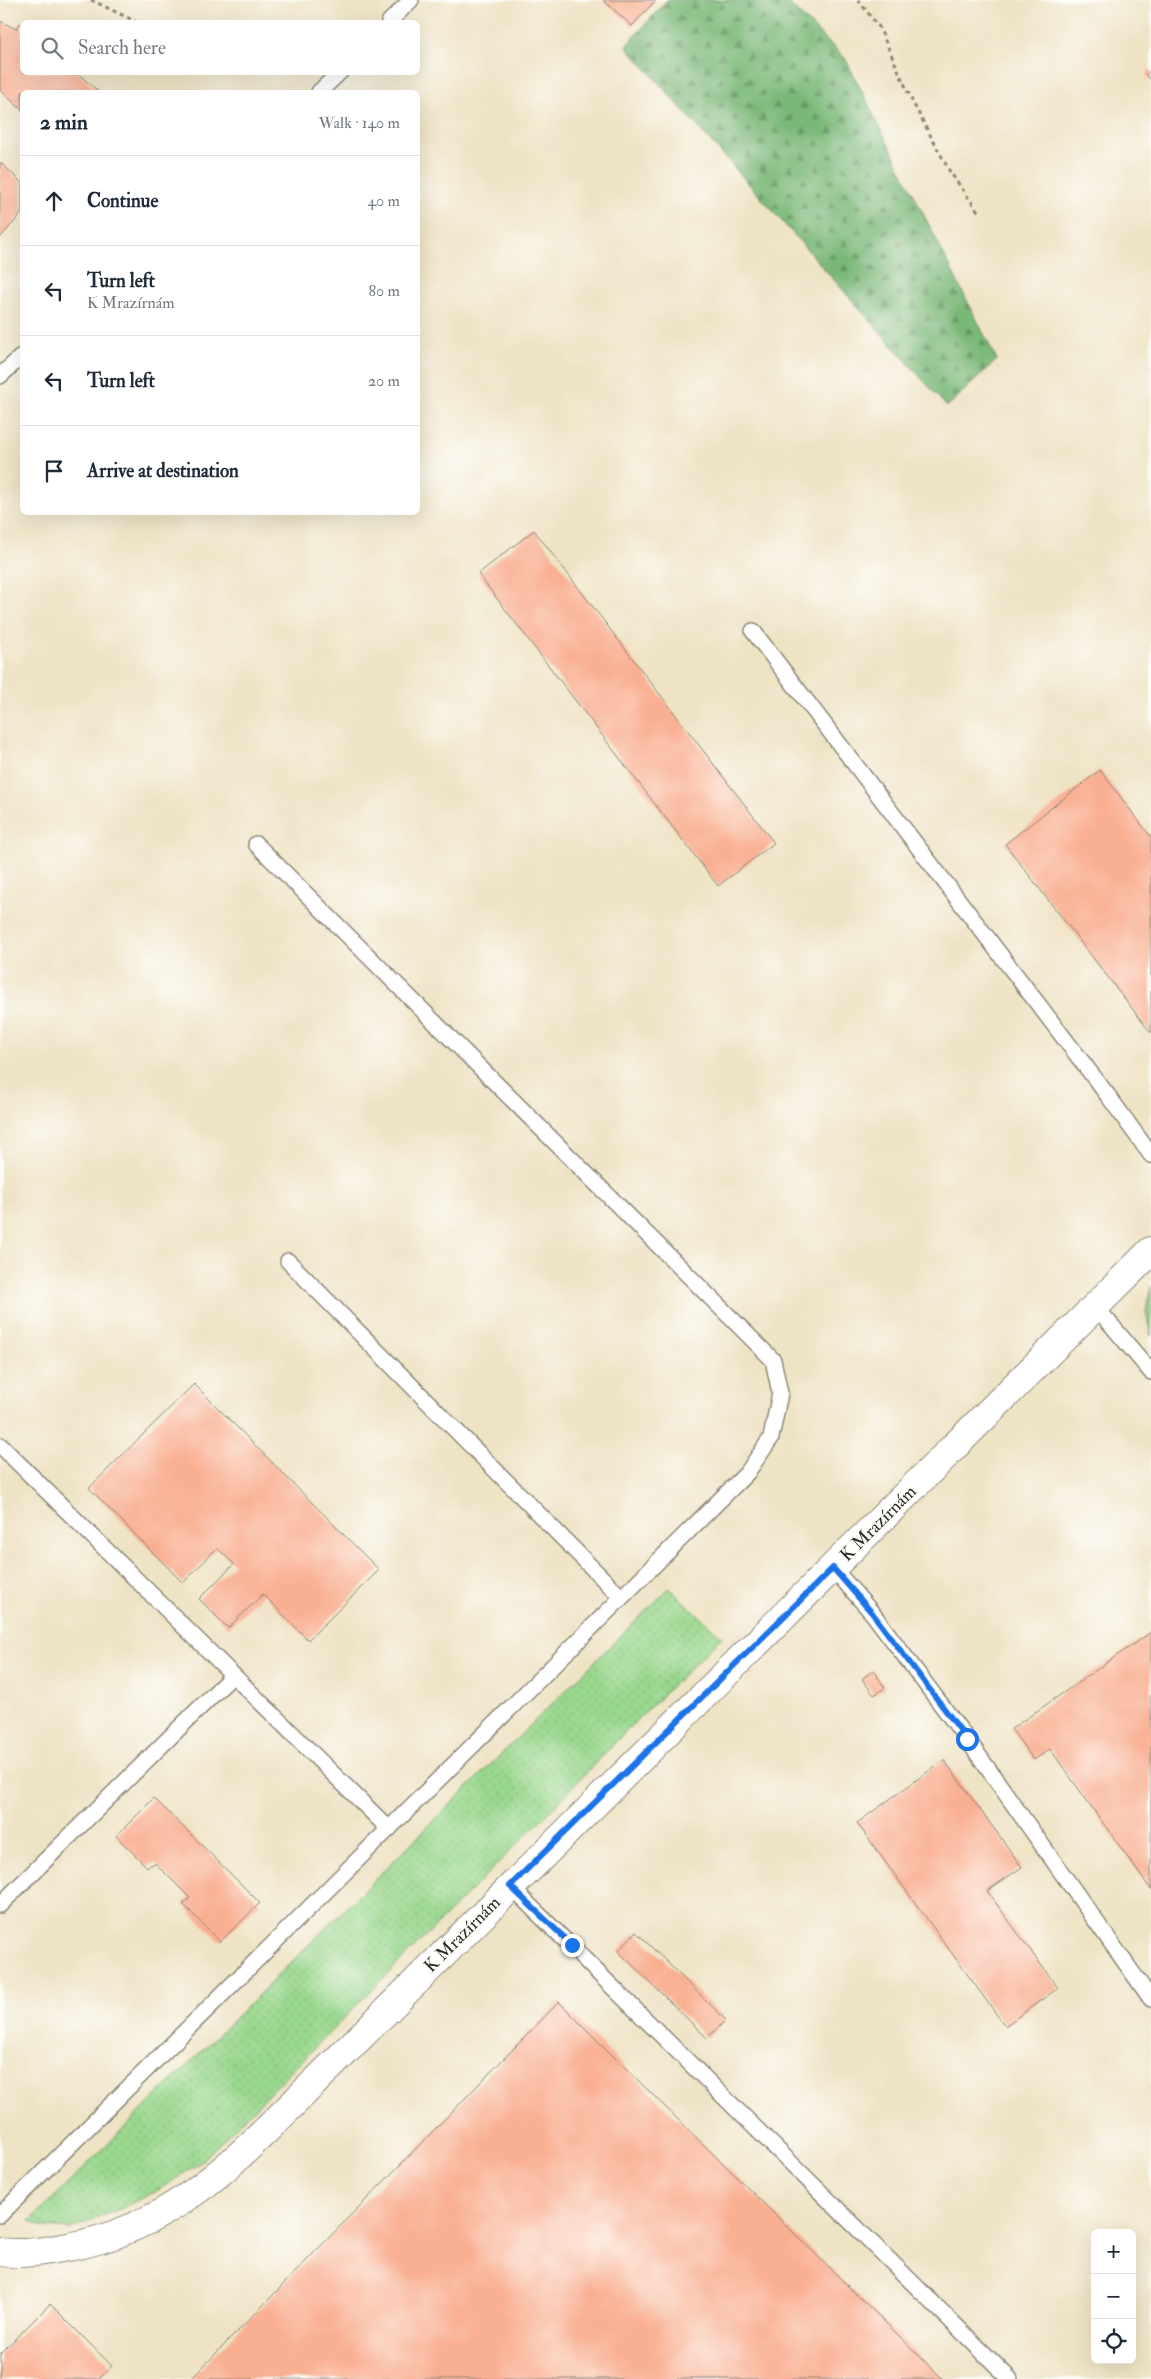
<!DOCTYPE html>
<meta charset="utf-8">
<style>
:root{--surface:#fff;--page:#f6f6f7;--text:#1f2937;--muted:#747a83;--line:#e0e1e3}
body{margin:0;font-family:"IM FELL Double Pica",serif;background:var(--page);color:var(--text)}
.controls{position:absolute;right:15px;bottom:15px;display:grid;overflow:hidden;border-radius:8px;box-shadow:0 5px 20px #0002}
.controls button{width:45px;height:45px;display:grid;place-items:center;padding:0;border:0;border-bottom:1px solid var(--line);background:var(--surface);color:var(--text);font:25px sans-serif}
.stop{position:absolute;width:15px;height:15px;margin:-11px;border:4px solid #1a73e8;border-radius:50%;background:#fff}
.stop.end{background:#1a73e8;border-color:#fff;box-shadow:0 1px 5px #0008}
.list{margin:0;padding:0;list-style:none}
h2{display:flex;justify-content:space-between;align-items:center;height:65px;margin:0;padding:0 20px;font-size:21px}
h2 small{font-size:16px;font-weight:400;color:var(--muted)}
.list li{display:grid;grid-template-columns:32px 1fr auto;gap:15px;align-items:center;box-sizing:border-box;height:90px;padding:0 20px;border-top:1px solid var(--line)}
.list b{display:block;font-size:19px;white-space:nowrap}
.list p{margin:0;font-size:16px;white-space:nowrap;color:var(--muted)}
.list em{font-size:16px;font-style:normal;color:var(--muted)}
.icon{flex:none;width:28px;height:28px;fill:none;stroke:currentColor;stroke-width:2;stroke-linecap:round;stroke-linejoin:round}
.map{position:relative;flex:none;width:1151px;height:2379px;overflow:hidden}
.search{position:absolute;background:var(--surface);box-shadow:0 5px 20px #0002;left:20px;top:20px;width:400px;height:55px;display:flex;align-items:center;gap:12px;box-sizing:border-box;padding:0 18px;border-radius:8px;color:var(--muted);font-size:19px}
.panel{position:absolute;background:var(--surface);box-shadow:0 5px 20px #0002;left:20px;top:90px;width:400px;height:425px;border-radius:8px}
.map>svg:first-child{display:block}
</style>
<div class="map">
<svg width="1151" height="2379" viewBox="0 0 1151 2379">
<defs>
<pattern id="green-dots" width="8" height="8" patternUnits="userSpaceOnUse" patternTransform="scale(1.25)"><rect width="8" height="8" fill="#99d78d"/><path d="M2 2h.1M6 6h.1" fill="none" stroke="#84b97a" stroke-width="1.8" stroke-linecap="round"/></pattern>
<pattern id="forest-firs" width="22" height="20" patternUnits="userSpaceOnUse" patternTransform="scale(1.25)"><rect width="22" height="20" fill="#7ab878"/><path d="M5 1l3.5 6h-7zM16 11l3.5 6h-7z" fill="#649663"/></pattern>
</defs>
<rect width="100%" height="100%" fill="#fdfcf7"/>
<filter id="ink" filterUnits="userSpaceOnUse"><feTurbulence type="fractalNoise" baseFrequency=".02" numOctaves="2"/><feDisplacementMap in="SourceGraphic" scale="10" xChannelSelector="R" yChannelSelector="G"/><feConvolveMatrix kernelMatrix="1 2 1 2 8 2 1 2 1" color-interpolation-filters="sRGB"/></filter>
<filter id="wash" filterUnits="userSpaceOnUse"><feTurbulence type="fractalNoise" baseFrequency=".0096" numOctaves="4" result="noise"/><feDisplacementMap in="SourceGraphic" scale="20" xChannelSelector="R" yChannelSelector="G"/><feGaussianBlur stdDeviation="1.12" result="paint"/><feColorMatrix in="noise" values="0 0 0 0 0 0 0 0 0 0 0 0 0 0 0 0 0 1.4 0 .05"/><feComposite in="paint" operator="in"/></filter>
<g filter="url(#wash)">
<rect width="100%" height="100%" fill="#efe3c5"/>
<g fill="url(#green-dots)" stroke="#62815c">
<polygon points="1151,1286 1151,1336 1146,1312"/>
<polygon points="669,1588 722,1637 628,1729 554,1807 201,2162 160,2189 125,2207 70,2229 43,2227 30,2221"/>
</g>
<polygon fill="url(#forest-firs)" stroke="#527252" points="667,0 785,0 845,58 997,360 947,407 626,46"/>
<g id="blocks">
<g fill="#f9af92">
<polygon points="603,0 656,0 632,26"/>
<polygon points="0,21 16,29 20,23 22,25 22,72 76,72 99,92 22,92 22,110 0,90"/>
<polygon points="1151,69 1151,80 1146,75"/>
<polygon points="0,162 22,183 22,213 0,238"/>
<polygon points="534,530 774,843 718,886 478,574"/>
<polygon points="1100,770 1151,837 1151,1033 1005,844"/>
<polygon points="194,1384 379,1570 308,1640 263,1594 228,1628 199,1599 234,1564 217,1548 183,1583 89,1488"/>
<polygon points="1151,1632 1151,1890 1050,1749 1034,1760 1011,1729"/>
<polygon points="873,1670 885,1688 874,1695 862,1679"/>
<polygon points="944,1760 1022,1867 987,1891 1058,1988 1005,2026 857,1823"/>
<polygon points="154,1798 260,1903 220,1942 183,1904 190,1898 155,1863 147,1867 116,1836"/>
<polygon points="636,1932 726,2020 707,2038 618,1951"/>
<polygon points="559,2002 604,2047 943,2379 191,2379"/>
<polygon points="50,2304 112,2366 98,2379 0,2379 0,2354"/>
</g>
</g>
</g>
<g filter="url(#ink)">
<use href="#blocks" fill-opacity="0" stroke="#8d8778" stroke-width="1"/>
<g fill="none" stroke-linecap="round" stroke-linejoin="round">
<g stroke="#8d8778" stroke-width="18">
<g id="lane">
<polyline points="389,22 411,0"/>
<polyline points="319,92 340,72"/>
<polyline points="0,376 22,356"/>
<polyline points="753,631 1109,1097 1151,1155"/>
<polyline points="288,1261 621,1597"/>
<polyline points="1097,1308 1151,1372"/>
<polyline points="0,1445 389,1829"/>
<polyline points="833,1568 873,1614 967,1739 1151,1999"/>
<polyline points="510,1886 1010,2379"/>
<polyline points="0,1905 233,1675"/>
<polyline points="0,2215 747,1473 771,1438 780,1393 773,1360 256,844"/>
</g>
</g>
<g stroke="#8d8778" stroke-width="30">
<path id="street" d="M0 2252C23 2255 46 2251 68 2247 182 2227 250 2145 329 2068L1151 1251"/>
</g>
<g stroke="#8d8778" stroke-width="3" stroke-dasharray="4 4" stroke-linecap="butt">
<polyline points="91,0 137,22"/>
<polyline points="858,0 879,27 912,101 950,172 980,214"/>
</g>
<use href="#lane" stroke="#fff" stroke-width="15"/>
<use href="#street" stroke="#fff" stroke-width="28"/>
</g>
</g>
<g fill="none" stroke-linecap="round" stroke-linejoin="round" filter="url(#ink)">
<polyline stroke="#1a73e8" stroke-width="6" points="572,1945 510,1886 833,1568 873,1614 967,1739"/>
</g>
<g text-anchor="middle" stroke-width="4.5" stroke-linejoin="round" paint-order="stroke">
<g font-size="18" fill="#2b2b2b" stroke="#fdfcf7">
<text transform="translate(878 1523) rotate(-45)" y="6">K Mrazírnám</text>
<text transform="translate(462 1934) rotate(-45)" y="6">K Mrazírnám</text>
</g>
</g>
</svg>
<div class="controls">
<button>+</button>
<button>−</button>
<button><svg class="icon" aria-label="locate" viewBox="0 0 24 24"><circle cx="12" cy="12" r="6"/><path d="M12 2v4M12 18v4M2 12h4M18 12h4"/></svg></button>
</div>
<div class="stop" style="left:967px;top:1739px"></div>
<div class="stop end" style="left:572px;top:1945px"></div>
<div class="search"><svg class="icon" aria-label="search" viewBox="0 0 24 24"><circle cx="10" cy="10" r="6"/><path d="M15 15l6 6"/></svg>Search here</div>
<section class="panel">
<h2>2 min<small>Walk · 140 m</small></h2>
<ul class="list">
<li><svg class="icon" aria-label="ahead" viewBox="0 0 24 24"><path d="M12 20V5M6 11l6-6 6 6"/></svg><div><b>Continue</b></div><em>40 m</em></li>
<li><svg class="icon" aria-label="left" viewBox="0 0 24 24"><path d="M17 20v-9H6M10 6l-5 5 5 5"/></svg><div><b>Turn left</b><p>K Mrazírnám</p></div><em>80 m</em></li>
<li><svg class="icon" aria-label="left" viewBox="0 0 24 24"><path d="M17 20v-9H6M10 6l-5 5 5 5"/></svg><div><b>Turn left</b></div><em>20 m</em></li>
<li><svg class="icon" aria-label="arrive" viewBox="0 0 24 24"><path d="M6 21V4h12l-3 4 3 4H6"/></svg><div><b>Arrive at destination</b></div></li>
</ul>
</section>
</div>
